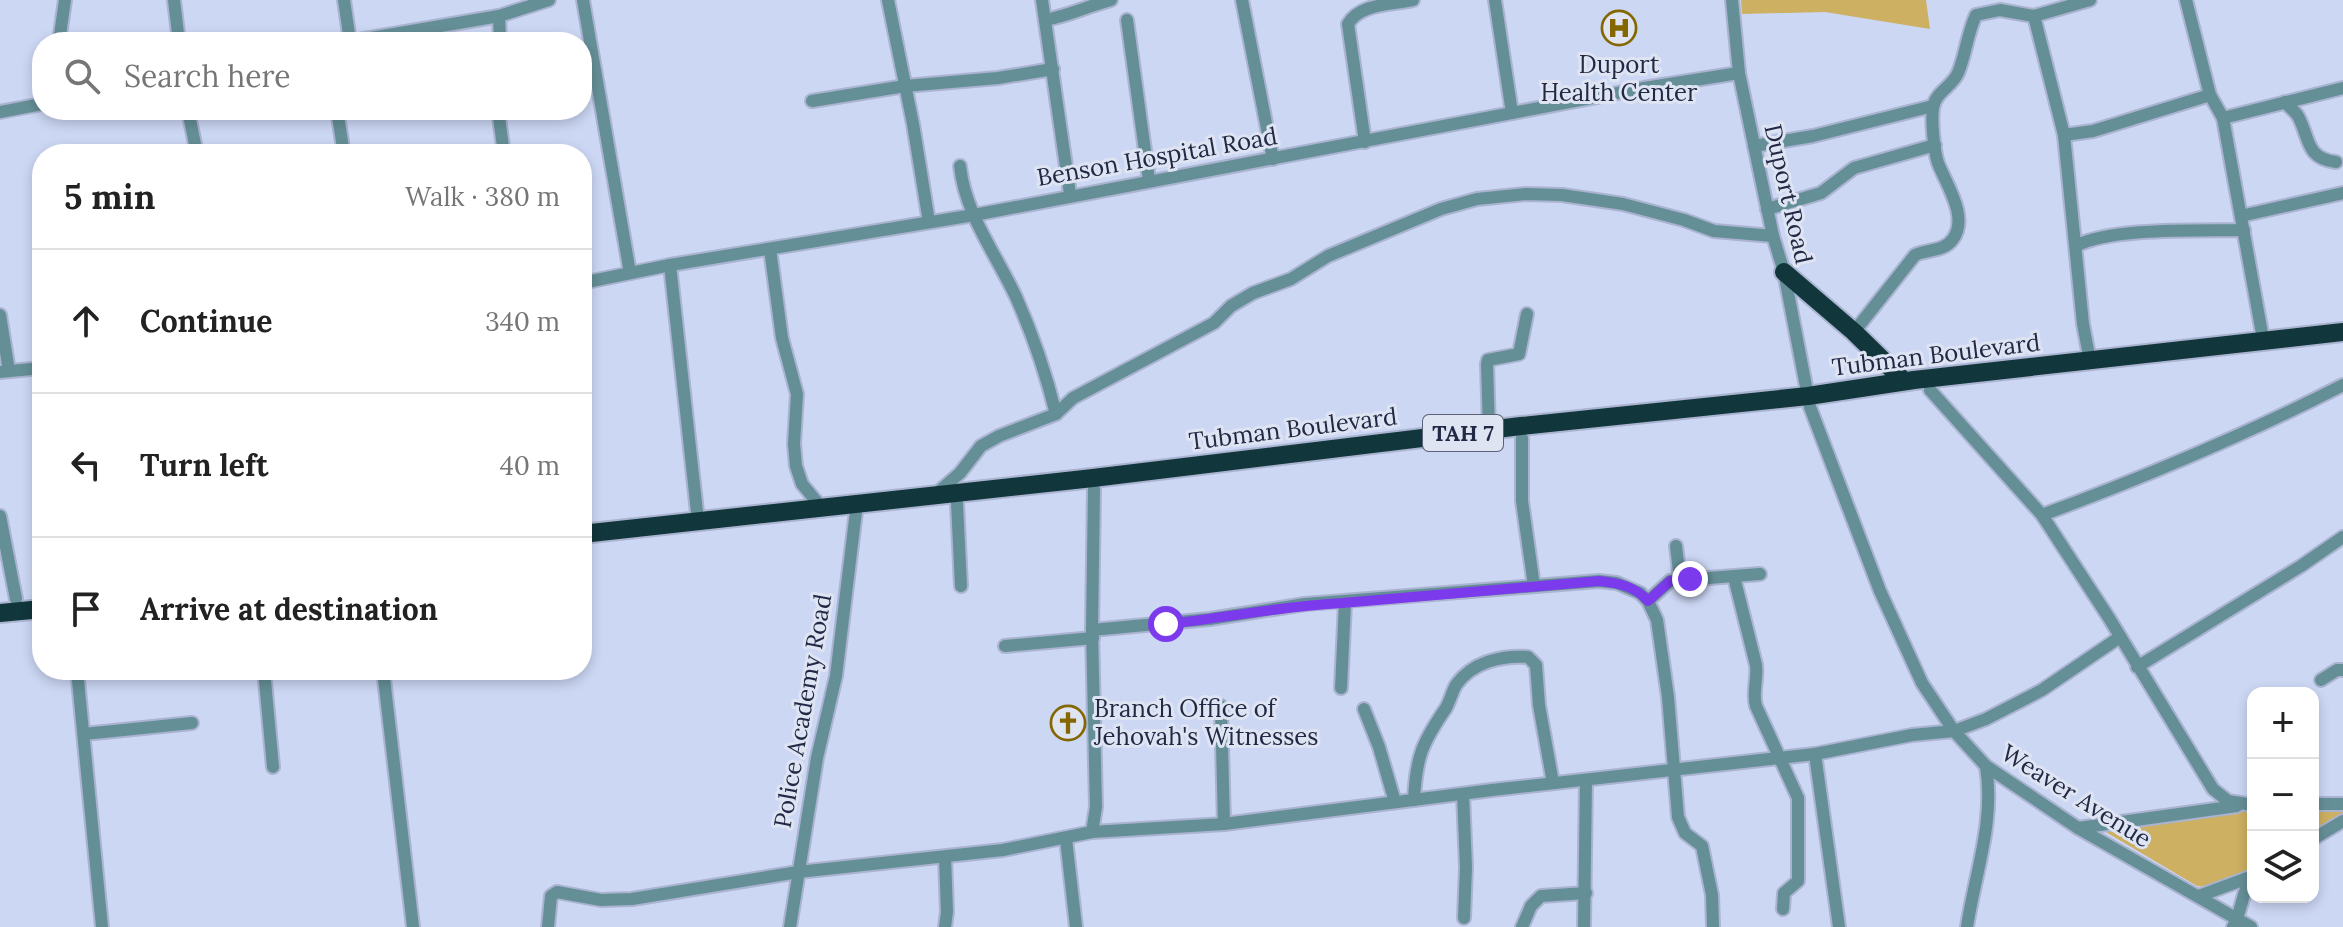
<!DOCTYPE html>
<meta charset="utf-8">
<style>
:root{--surface:#fff;--page:#f6f6f6;--text:#222;--muted:#767676;--line:#e0e0e0}
body{margin:0;font-family:Lora,serif;background:var(--page);color:var(--text)}
.controls{position:absolute;right:24px;bottom:24px;display:grid;overflow:hidden;border-radius:16px;box-shadow:0 4px 12px #0003}
.controls button{width:72px;height:72px;display:grid;place-items:center;padding:0;border:0;border-bottom:2px solid var(--line);background:var(--surface);color:var(--text);font:40px sans-serif}
.stop{position:absolute;width:24px;height:24px;margin:-18px;border:6px solid #7c3aed;border-radius:50%;background:#fff}
.stop.end{background:#7c3aed;border-color:#fff;box-shadow:0 2px 8px #0008}
.list{margin:0;padding:0;list-style:none}
h2{display:flex;justify-content:space-between;align-items:center;height:104px;margin:0;padding:0 32px;font-size:34px}
h2 small{font-size:26px;font-weight:400;color:var(--muted)}
.list li{display:grid;grid-template-columns:52px 1fr auto;gap:24px;align-items:center;box-sizing:border-box;height:144px;padding:0 32px;border-top:2px solid var(--line)}
.list b{display:block;font-size:30px;white-space:nowrap}
.list em{font-size:26px;font-style:normal;color:var(--muted)}
.icon{flex:none;width:44px;height:44px;fill:none;stroke:currentColor;stroke-width:2;stroke-linecap:round;stroke-linejoin:round}
.map{position:relative;flex:none;width:2343px;height:927px;overflow:hidden}
.search{position:absolute;background:var(--surface);box-shadow:0 4px 12px #0003;left:32px;top:32px;width:560px;height:88px;display:flex;align-items:center;gap:20px;box-sizing:border-box;padding:0 28px;border-radius:32px;color:var(--muted);font-size:30px}
.panel{position:absolute;background:var(--surface);box-shadow:0 4px 12px #0003;left:32px;top:144px;width:560px;height:536px;border-radius:32px}
.map>svg:first-child{display:block}
</style>
<div class="map">
<svg width="2343" height="927" viewBox="0 0 2343 927">
<rect width="100%" height="100%" fill="#ccd7f4"/>
<g fill="#cdb061">
<polygon points="1741,0 1926,0 1930,29 1825,12 1742,14"/>
<polygon points="2313,806 2343,808 2343,817 2313,834"/>
<path d="M2253 809V867C2234 878 2220 888 2197 886L2104 831 2156 821Z"/>
</g>
<g fill="none" stroke-linecap="round" stroke-linejoin="round">
<g stroke="#aab4d1" stroke-width="16">
<g id="minor">
<polyline points="174,0 179,42"/>
<polyline points="344,0 350,41"/>
<polyline points="583,0 630,273"/>
<polyline points="888,0 913,124 929,222"/>
<polyline points="1042,0 1070,194"/>
<polyline points="1242,0 1273,159"/>
<polyline points="1495,0 1512,113"/>
<polyline points="1732,0 1739,73 1773,236 1784,272 1810,407 1880,591 1922,683 1954,731 1986,766 2078,828 2251,927"/>
<polyline points="2186,0 2210,95 2223,118 2263,339"/>
<polyline points="499,16 500,42"/>
<polyline points="2034,16 2064,135 2093,131 2210,95"/>
<path d="M1045 20C1068 16 1088 6 1111 0"/>
<polyline points="1127,20 1149,180"/>
<polyline points="59,42 65,0"/>
<polyline points="347,42 499,16 549,0"/>
<polyline points="812,101 905,86 998,78 1053,69"/>
<path d="M2285 102C2289 107 2295 111 2298 116 2310 138 2305 158 2336 162"/>
<polyline points="188,110 197,154"/>
<polyline points="337,110 344,154"/>
<polyline points="498,110 504,154"/>
<polyline points="0,112 42,104"/>
<polyline points="2223,118 2343,88"/>
<polyline points="2064,135 2083,324 2090,361"/>
<path d="M1365 142 1348 24C1360 3 1392 5 1413 0"/>
<polyline points="1754,146 1813,136 1933,106"/>
<path d="M960 166C965 214 996 254 1016 297 1033 335 1046 374 1056 414"/>
<polyline points="1767,209 1821,193 1854,168 1935,145"/>
<polyline points="2245,215 2343,193"/>
<path d="M2076 246C2111 227 2202 231 2244 230"/>
<polyline points="770,249 782,338 797,394 794,444 796,466 802,484 822,508"/>
<polyline points="670,265 698,521"/>
<polyline points="582,283 670,265 974,215 1644,88 1739,73"/>
<polyline points="0,315 9,371"/>
<path d="M1854 332 1915 255C1927 249 1944 252 1953 239 1969 217 1946 184 1938 163 1934 151 1931 121 1933 108 1935 92 1952 87 1958 73 1966 54 1967 34 1976 15L2000 10 2034 16 2090 0"/>
<polyline points="0,372 42,368"/>
<polyline points="1930,390 2042,515 2109,618 2213,789 2228,801 2253,805"/>
<polyline points="1489,430 1487,364 1488,360 1519,354 1527,314"/>
<polyline points="1522,438 1522,501 1534,586"/>
<polyline points="936,494 960,473 981,446 999,436 1056,414 1073,398 1214,323 1231,306 1253,293 1291,279 1328,256 1441,209 1477,199 1526,194 1562,195 1623,204 1684,220 1714,231 1773,236"/>
<polyline points="957,503 961,586"/>
<path d="M2042 515C2145 477 2245 435 2343 385"/>
<polyline points="0,516 16,599"/>
<polyline points="1676,546 1680,579"/>
<path d="M1734 577 1756 665C1758 680 1752 692 1756 706L1798 798V881L1784 893 1783 909"/>
<polyline points="1648,601 1670,581 1760,574"/>
<polyline points="1092,630 1210,619 1305,604 1599,581 1617,583 1640,593 1648,601 1657,620 1668,697 1678,817 1685,833 1702,846 1712,895 1713,927"/>
<polyline points="1005,646 1093,638"/>
<polyline points="2137,667 2301,566 2343,537"/>
<polyline points="77,670 102,927"/>
<polyline points="264,670 273,767"/>
<polyline points="383,670 413,927"/>
<polyline points="2321,680 2337,670 2343,670"/>
<polyline points="1341,688 1345,603"/>
<polyline points="1221,706 1224,824"/>
<polyline points="1364,709 1379,747 1395,802"/>
<polyline points="84,734 192,723"/>
<polyline points="1815,754 1839,927"/>
<polyline points="1463,794 1466,867 1464,918"/>
<path d="M1414 800C1416 757 1422 743 1446 708 1450 701 1452 692 1456 685 1472 662 1502 655 1528 657L1536 665 1539 705 1553 783"/>
<polyline points="2313,804 2343,804"/>
<polyline points="2078,828 2237,806"/>
<polyline points="1092,832 1096,807 1092,630 1094,489"/>
<polyline points="1066,839 1076,927"/>
<polyline points="2313,839 2343,821"/>
<polyline points="945,857 947,912 945,927"/>
<polyline points="2199,896 2253,876"/>
<polyline points="548,927 551,896 557,892 601,900 632,899 798,872 1003,850 1092,832 1224,824 1492,790 1815,754 1912,735 1954,731 1986,719 2042,690 2120,637"/>
<polyline points="790,927 817,758 836,676 857,503"/>
<polyline points="1522,927 1531,906 1541,896 1586,893"/>
<polyline points="1584,927 1586,780"/>
<path d="M1967 927C1975 873 1995 822 1986 766"/>
<path d="M2233 927C2242 911 2241 895 2251 878"/>
</g>
</g>
<g stroke="#aab4d1" stroke-width="22">
<g id="highway">
<polyline points="1784,272 1854,332 1904,381"/>
<polyline points="582,534 1093,478 1521,426 1808,396 1914,380 2343,332"/>
<polyline points="0,613 42,609"/>
</g>
</g>
<use href="#minor" stroke="#658f97" stroke-width="12"/>
<use href="#highway" stroke="#11363c" stroke-width="18"/>
</g>
<g fill="none" stroke-linecap="round" stroke-linejoin="round">
<path stroke="#7c3aed" stroke-width="10" d="M1166 624C1225 618 1283 606 1342 603L1599 581C1618 583 1635 586 1648 601L1670 581 1690 579"/>
</g>
<defs>
<g id="hospital-ring" transform="scale(1.8)"><circle r="9.5" fill="#dfe4f3" stroke="#846700" stroke-width="1.5"/><path d="M-5-5h3v3.5h4V-5h3V5h-3V1.5h-4V5h-3Z" fill="#846700"/></g>
<g id="church-ring" transform="scale(1.8)"><circle r="9.5" fill="#dfe4f3" stroke="#846700" stroke-width="1.5"/><path d="M-1.2-6h2.4v3.5h3.3v2.4h-3.3V6h-2.4V-.1h-3.3v-2.4h3.3Z" fill="#846700"/></g>
</defs>
<g fill-rule="evenodd">
<use href="#hospital-ring" x="1619" y="28"/>
<use href="#church-ring" x="1068" y="723"/>
</g>
<g text-anchor="middle" stroke-width="6" stroke-linejoin="round" paint-order="stroke">
<rect fill="#dfe4f3" stroke="#5a6179" stroke-width="2" x="1423" y="415" width="80" height="36" rx="6"/>
<g font-size="22" font-weight="bold" fill="#212945">
<text x="1463" y="441">TAH 7</text>
</g>
<g font-size="24" fill="#212945" stroke="#dfe4f3">
<text x="1619" y="73">Duport<tspan x="1619" dy="28">Health Center</tspan></text>
<text x="1094" y="717" text-anchor="start">Branch Office of<tspan x="1094" dy="28">Jehovah's Witnesses</tspan></text>
</g>
<g font-size="24" fill="#212945" stroke="#dfe4f3">
<text transform="translate(1157 157) rotate(-10)" y="8">Benson Hospital Road</text>
<text transform="translate(1788 194) rotate(77)" y="8">Duport Road</text>
<text transform="translate(1936 355) rotate(-7)" y="8">Tubman Boulevard</text>
<text transform="translate(1293 429) rotate(-7)" y="8">Tubman Boulevard</text>
<text transform="translate(803 711) rotate(-80)" y="8">Police Academy Road</text>
<text transform="translate(2076 796) rotate(32)" y="8">Weaver Avenue</text>
</g>
</g>
</svg>
<div class="controls">
<button>+</button>
<button>−</button>
<button><svg class="icon" aria-label="layers" viewBox="0 0 24 24"><path d="M12 4l9 5-9 5-9-5zM3 14l9 5 9-5"/></svg></button>
</div>
<div class="stop" style="left:1166px;top:624px"></div>
<div class="stop end" style="left:1690px;top:579px"></div>
<div class="search"><svg class="icon" aria-label="search" viewBox="0 0 24 24"><circle cx="10" cy="10" r="6"/><path d="M15 15l6 6"/></svg>Search here</div>
<section class="panel">
<h2>5 min<small>Walk · 380 m</small></h2>
<ul class="list">
<li><svg class="icon" aria-label="ahead" viewBox="0 0 24 24"><path d="M12 20V5M6 11l6-6 6 6"/></svg><div><b>Continue</b></div><em>340 m</em></li>
<li><svg class="icon" aria-label="left" viewBox="0 0 24 24"><path d="M17 20v-9H6M10 6l-5 5 5 5"/></svg><div><b>Turn left</b></div><em>40 m</em></li>
<li><svg class="icon" aria-label="arrive" viewBox="0 0 24 24"><path d="M6 21V4h12l-3 4 3 4H6"/></svg><div><b>Arrive at destination</b></div></li>
</ul>
</section>
</div>
